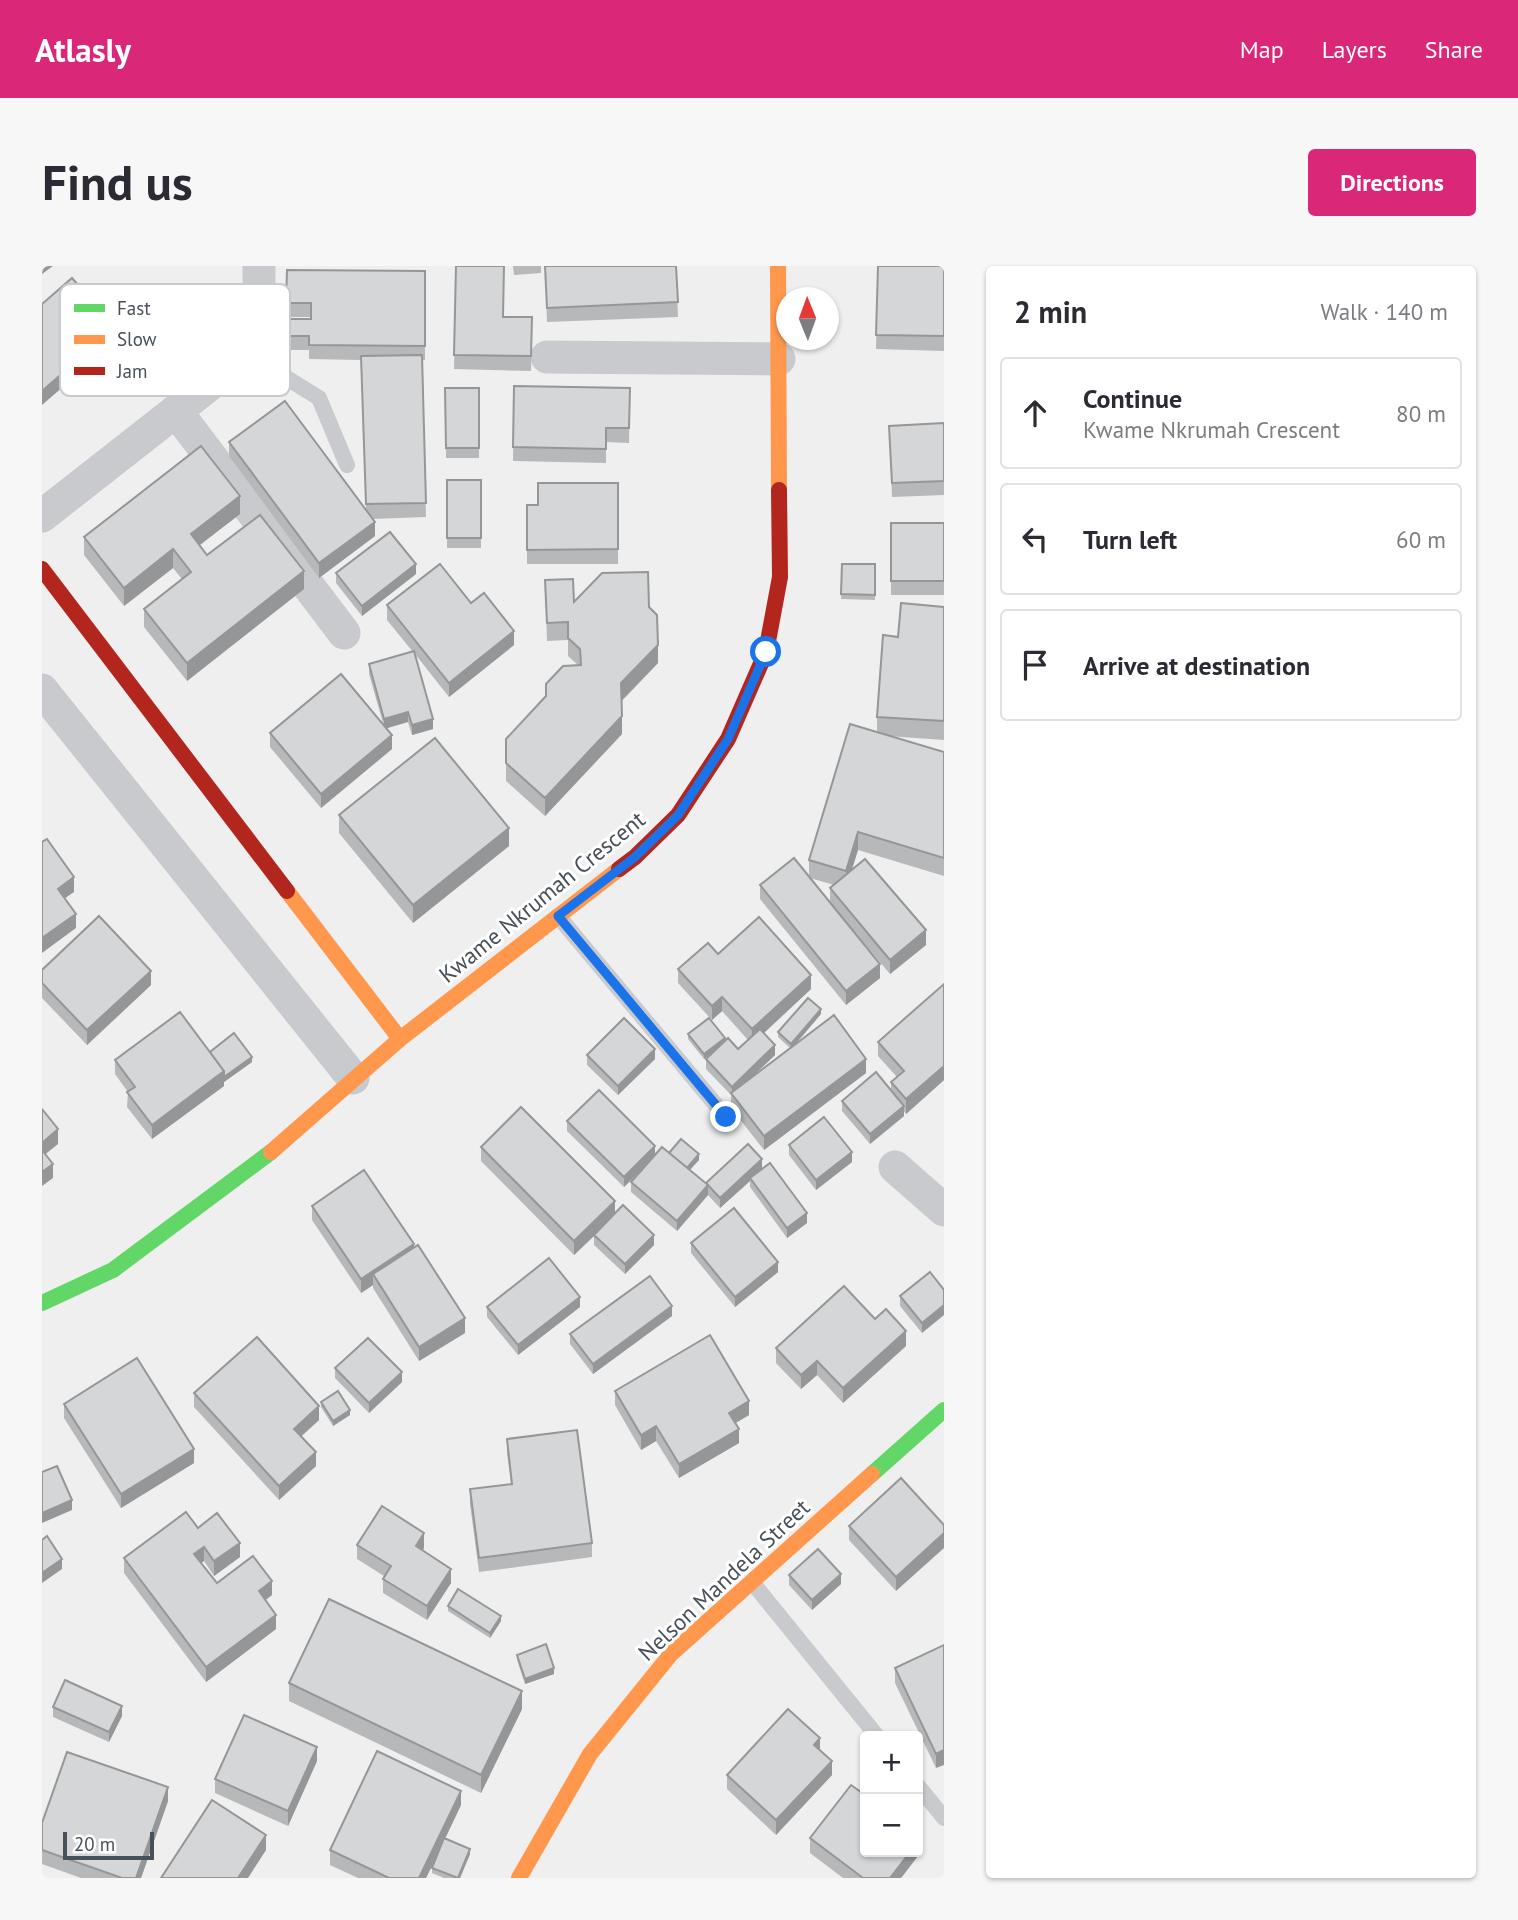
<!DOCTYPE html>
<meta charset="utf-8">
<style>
:root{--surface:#fff;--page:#f7f7f7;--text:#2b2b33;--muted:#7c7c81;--line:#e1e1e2;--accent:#db2777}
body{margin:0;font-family:"PT Sans",sans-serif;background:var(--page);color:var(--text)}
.controls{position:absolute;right:21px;bottom:21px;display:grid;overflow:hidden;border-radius:7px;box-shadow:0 2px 5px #0004}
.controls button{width:63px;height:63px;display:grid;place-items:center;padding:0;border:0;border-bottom:2px solid var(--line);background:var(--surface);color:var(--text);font:35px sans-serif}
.compass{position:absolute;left:734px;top:21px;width:63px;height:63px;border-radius:50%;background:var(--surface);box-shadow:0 2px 5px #0004;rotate:359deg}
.scale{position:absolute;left:21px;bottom:18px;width:91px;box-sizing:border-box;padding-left:7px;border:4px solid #485059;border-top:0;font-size:19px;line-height:24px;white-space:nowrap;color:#485059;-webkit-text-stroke:5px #fff;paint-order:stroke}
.stop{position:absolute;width:21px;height:21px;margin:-16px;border:5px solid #1a73e8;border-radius:50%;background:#fff}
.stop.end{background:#1a73e8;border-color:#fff;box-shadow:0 2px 7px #0008}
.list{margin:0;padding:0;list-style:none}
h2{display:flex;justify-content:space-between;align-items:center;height:91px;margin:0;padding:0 28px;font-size:30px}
h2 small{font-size:23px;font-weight:400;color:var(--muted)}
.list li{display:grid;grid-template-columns:46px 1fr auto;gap:21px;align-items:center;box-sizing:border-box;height:112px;margin:0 14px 14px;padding:0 14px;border:2px solid var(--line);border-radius:7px}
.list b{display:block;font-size:26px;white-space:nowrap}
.list p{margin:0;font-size:23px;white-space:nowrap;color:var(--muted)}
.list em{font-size:23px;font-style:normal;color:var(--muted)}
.icon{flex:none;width:38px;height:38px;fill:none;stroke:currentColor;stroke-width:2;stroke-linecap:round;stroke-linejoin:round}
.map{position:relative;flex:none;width:902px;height:1612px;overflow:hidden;border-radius:7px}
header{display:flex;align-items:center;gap:42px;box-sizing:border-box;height:98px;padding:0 35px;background:var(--accent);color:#fff}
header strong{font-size:33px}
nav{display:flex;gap:38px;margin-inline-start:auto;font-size:24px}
.intro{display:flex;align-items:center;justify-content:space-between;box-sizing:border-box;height:168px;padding:0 42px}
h1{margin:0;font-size:49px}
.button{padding:18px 32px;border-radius:7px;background:var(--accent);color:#fff;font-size:24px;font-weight:700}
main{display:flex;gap:42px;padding:0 42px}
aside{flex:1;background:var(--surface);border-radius:7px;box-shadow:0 2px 5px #0004}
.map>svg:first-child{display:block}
</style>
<header>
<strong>Atlasly</strong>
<nav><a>Map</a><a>Layers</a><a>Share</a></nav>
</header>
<div class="intro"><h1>Find us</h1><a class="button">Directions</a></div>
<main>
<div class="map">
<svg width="902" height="1612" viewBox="0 0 902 1612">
<rect width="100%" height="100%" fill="#efefef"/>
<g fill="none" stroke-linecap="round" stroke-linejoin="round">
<g stroke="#c9cacd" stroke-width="16">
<polyline points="196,93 240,109 277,132 305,199"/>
<polyline points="516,650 684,851"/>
<polyline points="710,1316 835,1470"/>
<polyline points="876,1520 902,1552"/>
</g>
<g stroke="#c9cacd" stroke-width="33">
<polyline points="505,91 737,93"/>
<polyline points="134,145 302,367"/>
<polyline points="0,250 190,101 210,75 217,38 217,0"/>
<polyline points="0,424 311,812"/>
<polyline points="853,901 902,944"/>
</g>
<g stroke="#63d668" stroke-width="16">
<polyline points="0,1037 71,1004 229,886"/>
<polyline points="830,1208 902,1144"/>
</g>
<g stroke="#ff974d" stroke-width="16">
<polyline points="736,0 737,224"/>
<polyline points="245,625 358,773"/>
<polyline points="229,886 358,773 577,603"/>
<polyline points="477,1612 548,1488 629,1388 830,1208"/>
</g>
<g stroke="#b3261e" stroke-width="16">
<polyline points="0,303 245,625"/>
<polyline points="577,603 593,591 636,549 686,473 724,386 738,311 737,224"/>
</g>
</g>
<g fill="#b7b8ba" fill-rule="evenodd">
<polygon points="414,0 461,51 490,51 489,105 412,103"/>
<polygon points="471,0 499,0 499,7 472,9"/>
<polygon points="503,0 634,0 636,51 505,56"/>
<polygon points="836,0 902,0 902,85 834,83"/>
<polygon points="245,4 383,5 383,94 380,94 384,251 330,253 333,270 277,312 187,190 187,176 324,244 319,94 267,93 267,84 240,84 239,53 269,53 269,51 244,51"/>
<polygon points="472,120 588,122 587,177 564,176 564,197 471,195"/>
<polygon points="403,122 437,122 437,192 404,192"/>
<polygon points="902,157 902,229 850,231 847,160"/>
<rect x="405" y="214" width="34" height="68"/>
<polygon points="576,217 576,298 485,298 485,239 496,239"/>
<polygon points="198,248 157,279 165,289 262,323 145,415 102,361 102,343 140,313 131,302 82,340 42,289 42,271"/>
<rect x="849" y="257" width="53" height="72"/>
<polygon points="800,298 833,298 833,334 799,333"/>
<polygon points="294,307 374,308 320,350 294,317"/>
<polygon points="503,314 532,336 607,341 616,397 580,435 580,468 503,550 464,515 464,473 536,399 526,390 526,374 505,375"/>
<polygon points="429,337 472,379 407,431 373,388 391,463 370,469 366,456 345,462 350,483 279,542 228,481 228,467 341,457 327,408 327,398 371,386 345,354 345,339"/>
<path d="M902 341V474L846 470 902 486V610L816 584 809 605 884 679 848 708 794 644 838 712 804 739 718 633V619L767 611V594L835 466V451L856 371ZM768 612 792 619 788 622V636Z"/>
<polygon points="297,549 467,580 371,657 297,567"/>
<polygon points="676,688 769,723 722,767 733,789 710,811 748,782 736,771 736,766 779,748 753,779 824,807 722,884 689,842 689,829 664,803 664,793 673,784 662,793 646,773 646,768 683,775 696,783 706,774 680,745 670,754 636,717 636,703"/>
<polygon points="0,704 109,719 45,779 0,732"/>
<polygon points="902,718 902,814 864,848 862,845 862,850 828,878 800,845 800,835 849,825 849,816 855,811 836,790 836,776"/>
<polygon points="168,786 210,796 182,816 182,820 110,873 85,841 86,826 73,808 73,794"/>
<polygon points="545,789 613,793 576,829 545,799"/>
<polygon points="525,855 613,888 627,887 657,894 648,904 664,918 720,902 765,957 745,972 708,921 708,915 678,942 666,929 635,965 589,926 589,916 604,899 582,921 525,865"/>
<polygon points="747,879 810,896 774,924 747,889"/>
<polygon points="439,881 573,948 612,979 583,1008 552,979 552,970 532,989 439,895"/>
<polygon points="270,940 372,982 423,1067 377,1095 331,1022 331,1019 319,1027 270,954"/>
<polygon points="649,977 736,1006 693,1041 649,987"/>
<polygon points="902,1024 880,1067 858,1040 858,1030"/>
<polygon points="445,1041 538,1041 476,1089 445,1051"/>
<polygon points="630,1050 551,1108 528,1078 528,1068"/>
<polygon points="833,1053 864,1080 801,1137 775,1109 759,1123 734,1097 734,1082"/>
<polygon points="293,1102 360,1116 327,1147 293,1112"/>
<polygon points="573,1125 707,1149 693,1157 697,1177 637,1212 614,1175 599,1184 573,1139"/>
<polygon points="152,1127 277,1154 259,1170 274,1200 237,1234 152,1141"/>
<polygon points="279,1136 308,1149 291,1160 279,1141"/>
<polygon points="22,1138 152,1197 79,1242 22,1152"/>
<polygon points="465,1173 550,1277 550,1291 437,1306 428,1238 428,1223 469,1218 465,1187"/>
<polygon points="859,1212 854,1325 807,1274 807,1260"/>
<polygon points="156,1262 198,1291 172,1310 162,1295 159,1297 175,1317 230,1329 223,1334 234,1363 164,1416 82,1307 82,1292"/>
<polygon points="315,1279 382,1282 381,1284 409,1317 385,1354 341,1327 341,1313 342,1310 315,1293"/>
<polygon points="747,1309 799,1318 770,1344 747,1319"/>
<polygon points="406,1340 459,1355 448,1372 406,1345"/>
<polygon points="902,1379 894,1502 853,1417 853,1402"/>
<polygon points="475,1389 512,1408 483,1418 475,1394"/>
<polygon points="247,1417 480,1443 439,1527 247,1435"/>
<polygon points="11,1441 80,1450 67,1476 11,1451"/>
<polygon points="778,1484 790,1509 734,1569 685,1523 685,1509"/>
<polygon points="275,1495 246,1560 173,1527 173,1513"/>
<polygon points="126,1535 99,1612 39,1612 0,1598 0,1557"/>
<polygon points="419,1539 403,1573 428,1588 418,1612 402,1612 390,1607 390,1602 394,1592 384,1612 316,1612 288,1599 288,1584"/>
<polygon points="768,1572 879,1586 859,1612 801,1612 768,1587"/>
</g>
<g fill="#959697">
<polygon points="0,0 11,0 0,8"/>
<polygon points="73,61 73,76 0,139 0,125"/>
<polygon points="198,230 198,248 149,286 149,268"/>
<polygon points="333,256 333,270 277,312 277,297"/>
<polygon points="131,283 131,302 82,340 82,322"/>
<polygon points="374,298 374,308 320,350 320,340"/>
<polygon points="262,305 262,323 145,415 145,397"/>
<polygon points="472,365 472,379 407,431 407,417"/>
<polygon points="616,379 616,397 579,435 579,417"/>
<polygon points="366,446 366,456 342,463 342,453"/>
<polygon points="580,450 580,468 503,550 503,532"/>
<polygon points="391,453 391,463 370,469 370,459"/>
<polygon points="350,469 350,483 279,542 279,528"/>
<polygon points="467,562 467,580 371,657 371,639"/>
<polygon points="816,566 816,584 804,623 804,605"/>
<polygon points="32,611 32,626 16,637 16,623"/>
<polygon points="34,648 34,662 0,687 0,672"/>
<polygon points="884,664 884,679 848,708 848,694"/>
<polygon points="838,698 838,712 804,739 804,725"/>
<polygon points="109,705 109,719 45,779 45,764"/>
<polygon points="769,709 769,723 710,778 710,763"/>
<polygon points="680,731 680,745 670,754 670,740"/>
<polygon points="779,743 779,748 749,783 749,778"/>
<polygon points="683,772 683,777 662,793 662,788"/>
<polygon points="733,779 733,789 690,830 690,821"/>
<polygon points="613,783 613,793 576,829 576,820"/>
<polygon points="210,791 210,796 182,816 182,820 110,873 110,859 182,805"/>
<polygon points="824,793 824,807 722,884 722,870"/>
<polygon points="902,800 902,814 864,848 864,833"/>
<polygon points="862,840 862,850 828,878 828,868"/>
<polygon points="16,863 16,878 0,891 0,877"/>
<polygon points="613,880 613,890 582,921 582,911"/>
<polygon points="810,886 810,896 774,924 774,914"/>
<polygon points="657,888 657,894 643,909 643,904"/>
<polygon points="720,893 720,903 708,912 708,915 678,942 678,932"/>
<polygon points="11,898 11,912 0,920 0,906"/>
<polygon points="666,919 666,929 635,965 635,955"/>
<polygon points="573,935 573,950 532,989 532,975"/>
<polygon points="765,947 765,957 745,972 745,962"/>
<polygon points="612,969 612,979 583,1008 583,998"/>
<polygon points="372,978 372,992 331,1008 331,1019 319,1027 319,1013"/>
<polygon points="736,996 736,1006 693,1041 693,1031"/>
<polygon points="538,1031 538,1041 476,1089 476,1079"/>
<polygon points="902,1039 902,1049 880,1067 880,1057"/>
<polygon points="630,1040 630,1050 551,1108 551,1098"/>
<polygon points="423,1052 423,1067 377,1095 377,1081"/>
<polygon points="864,1065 864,1080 801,1137 801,1122"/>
<polygon points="775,1095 775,1109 759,1123 759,1109"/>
<polygon points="360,1106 360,1116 327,1147 327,1137"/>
<polygon points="707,1135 707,1149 687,1161 687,1147"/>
<polygon points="277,1140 277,1154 252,1177 252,1163"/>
<polygon points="308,1144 308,1149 291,1160 291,1155"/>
<polygon points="614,1160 614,1175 599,1184 599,1169"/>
<polygon points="697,1163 697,1177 637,1212 637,1198"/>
<polygon points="152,1183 152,1197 79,1242 79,1228"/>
<polygon points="274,1186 274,1200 237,1234 237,1220"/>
<polygon points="30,1234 30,1244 0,1257 0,1247"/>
<polygon points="382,1267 382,1282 374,1294 374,1280"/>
<polygon points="902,1267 902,1282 854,1325 854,1311"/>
<polygon points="198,1277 198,1291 172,1310 172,1295"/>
<polygon points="162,1281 162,1295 152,1302 152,1288"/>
<polygon points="20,1293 20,1303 0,1317 0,1307"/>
<polygon points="409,1303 409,1317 385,1354 385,1340"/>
<polygon points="799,1308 799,1318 770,1344 770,1334"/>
<polygon points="230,1315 230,1329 217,1339 217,1325"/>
<polygon points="234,1349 234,1363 164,1416 164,1401"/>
<polygon points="459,1350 459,1355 448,1372 448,1367"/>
<polygon points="512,1402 512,1408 483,1418 483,1413"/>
<polygon points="480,1425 480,1443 439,1527 439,1509"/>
<polygon points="80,1440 80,1450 67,1476 67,1466"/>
<polygon points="778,1472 778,1486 772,1479"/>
<polygon points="275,1481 275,1495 246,1560 246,1545"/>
<polygon points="902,1484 902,1499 894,1502 894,1488"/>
<polygon points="790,1495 790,1509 734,1569 734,1554"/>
<polygon points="126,1521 126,1535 99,1612 94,1612"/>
<polygon points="419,1525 419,1539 384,1612 377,1612"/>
<polygon points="224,1569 224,1584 206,1612 196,1612"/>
<polygon points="879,1571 879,1586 859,1612 848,1612 868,1586 876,1586 876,1576"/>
<polygon points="428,1583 428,1588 418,1612 416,1612"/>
</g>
<g fill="#d5d6d8" stroke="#959697" stroke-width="2">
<polygon points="414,0 462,0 461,51 490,51 489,90 412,89"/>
<polygon points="503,0 634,0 636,36 505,42"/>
<polygon points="836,0 902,0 902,70 834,69"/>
<polygon points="245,4 383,5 383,80 267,79 267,70 240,70 239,53 269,53 269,37 244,37"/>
<polygon points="30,12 73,61 0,125 0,38"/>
<polygon points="380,89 384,237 324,238 319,90"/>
<polygon points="472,120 588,122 587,162 564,162 564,183 471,181"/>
<polygon points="403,122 437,122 437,182 404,182"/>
<polygon points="243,135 333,256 277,297 187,176"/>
<polygon points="902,157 902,215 850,217 847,160"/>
<polygon points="159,180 198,230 149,268 165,289 218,249 262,305 145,397 102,343 149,306 131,283 82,322 42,271"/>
<rect x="405" y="214" width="34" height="58"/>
<polygon points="496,217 576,217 576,283 485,284 485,239 496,239"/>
<rect x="849" y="257" width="53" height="58"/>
<polygon points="348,266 374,298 320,340 294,307"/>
<polygon points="398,298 429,337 442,327 472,365 407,417 345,339"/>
<polygon points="800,298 833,298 833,329 799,328"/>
<polygon points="606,306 607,341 615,349 616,379 579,417 580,450 503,532 464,497 464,473 504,430 504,418 521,400 539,399 538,383 526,372 526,356 505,357 503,314 531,313 532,336 560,307"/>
<polygon points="859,337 902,341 902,455 835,451 841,369 856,371"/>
<polygon points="372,385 391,453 370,459 366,446 342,453 327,398"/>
<polygon points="299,408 350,469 279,528 228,467"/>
<polygon points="808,458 902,486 902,592 816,566 804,605 767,594"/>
<polygon points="393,472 467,562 371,639 297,549"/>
<polygon points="5,573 32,611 16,623 34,648 0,672 0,576"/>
<polygon points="752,592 838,698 804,725 718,619"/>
<polygon points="823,593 884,664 848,694 788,622"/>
<polygon points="57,650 109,705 45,764 0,717 0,704"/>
<polygon points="717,651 769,709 710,763 680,731 670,740 636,703 666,677 676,688"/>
<polygon points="902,718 902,800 864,833 849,816 862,805 836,776"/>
<polygon points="766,732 779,743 749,778 736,766"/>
<polygon points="138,746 182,805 110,859 85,826 93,821 73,794"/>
<polygon points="792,749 824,793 722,870 689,827"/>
<polygon points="582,752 613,783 576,820 545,789"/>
<polygon points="667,752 683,772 662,788 646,768"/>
<polygon points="718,763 733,779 690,821 664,793 686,772 696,783"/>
<polygon points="192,767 210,791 182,811 182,805 168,786"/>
<polygon points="834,806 862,840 828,868 800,835"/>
<polygon points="557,824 613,880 582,911 525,855"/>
<polygon points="479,841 573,935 532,975 439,881"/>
<polygon points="0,843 16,863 0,877"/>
<polygon points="782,851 810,886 774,914 747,879"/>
<polygon points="639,873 657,888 645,902 627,887"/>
<polygon points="706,878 720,893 678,932 664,917"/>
<polygon points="620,881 666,919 635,955 589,916"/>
<polygon points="0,884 11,898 0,906"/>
<polygon points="728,897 765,947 745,962 708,912"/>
<polygon points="322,904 372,978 319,1013 270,940"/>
<polygon points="581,939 612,969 583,998 552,969"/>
<polygon points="692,942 736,996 693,1031 649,977"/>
<polygon points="376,979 423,1052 377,1081 331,1008"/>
<polygon points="507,992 538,1031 476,1079 445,1041"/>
<polygon points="888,1006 902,1024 902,1039 880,1057 858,1030"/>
<polygon points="608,1010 630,1040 551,1098 528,1068"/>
<polygon points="802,1020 833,1053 844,1043 864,1065 801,1122 775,1095 759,1109 734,1082"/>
<polygon points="668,1069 707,1135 687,1147 697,1163 637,1198 614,1160 599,1169 573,1125"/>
<polygon points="215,1071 277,1140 252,1163 274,1186 237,1220 152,1127"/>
<polygon points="326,1072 360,1106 327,1137 293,1102"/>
<polygon points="95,1092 152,1183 79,1228 22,1138"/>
<polygon points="296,1125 308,1144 291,1155 279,1136"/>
<polygon points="535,1164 550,1277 437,1292 428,1223 470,1218 465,1173"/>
<polygon points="15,1200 30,1234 0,1247 0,1206"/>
<polygon points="859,1212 902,1259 902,1267 854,1311 807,1260"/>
<polygon points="340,1240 382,1267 374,1280 409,1303 385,1340 341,1313 349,1300 315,1279"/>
<polygon points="144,1246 156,1262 175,1247 198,1277 172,1295 162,1281 152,1288 175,1317 211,1290 230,1315 217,1325 234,1349 164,1401 82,1292"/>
<polygon points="5,1270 20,1293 0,1307 0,1274"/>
<polygon points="776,1283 799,1308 770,1334 747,1309"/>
<polygon points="416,1323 459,1350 448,1367 406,1340"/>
<polygon points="287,1333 480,1425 439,1509 247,1417"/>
<polygon points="504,1378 512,1402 483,1413 475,1389"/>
<polygon points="902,1379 902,1484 894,1488 853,1402"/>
<polygon points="23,1414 80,1440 67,1466 11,1441"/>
<polygon points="746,1443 778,1472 772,1479 790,1495 734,1554 685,1509"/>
<polygon points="202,1449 275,1481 246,1545 173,1513"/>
<polygon points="335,1485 419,1525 377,1612 347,1612 288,1584"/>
<polygon points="25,1486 126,1521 94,1612 80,1612 0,1584 0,1557"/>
<polygon points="809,1519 823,1529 823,1586 868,1586 848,1612 821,1612 768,1572"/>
<polygon points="170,1534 224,1569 196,1612 119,1612"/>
<polygon points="402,1572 428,1583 416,1612 390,1602"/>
</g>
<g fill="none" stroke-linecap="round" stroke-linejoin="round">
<polyline stroke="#1a73e8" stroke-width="9" points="684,851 516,650 593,591 636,549 686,473 724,386"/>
</g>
<g text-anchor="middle" stroke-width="6" stroke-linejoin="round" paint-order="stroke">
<g font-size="23" fill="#485059" stroke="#fff">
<text transform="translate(500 631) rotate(-39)" y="8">Kwame Nkrumah Crescent</text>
<text transform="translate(682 1314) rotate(-43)" y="8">Nelson Mandela Street</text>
</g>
</g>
<rect x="18" y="18" width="230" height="112" rx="10" fill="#fff" stroke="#c8cacd" stroke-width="2"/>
<rect x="32" y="38" width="31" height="8" fill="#63d668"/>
<rect x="32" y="69" width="31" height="9" fill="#ff974d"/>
<rect x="32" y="101" width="31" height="8" fill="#b3261e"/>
<g font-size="19" fill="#485059">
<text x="75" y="49">Fast</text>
<text x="75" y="80">Slow</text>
<text x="75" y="112">Jam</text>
</g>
</svg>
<div class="controls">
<button>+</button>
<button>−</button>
</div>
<svg class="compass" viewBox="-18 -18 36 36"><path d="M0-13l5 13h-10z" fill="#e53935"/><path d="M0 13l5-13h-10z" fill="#7c7c81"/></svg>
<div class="scale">20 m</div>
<div class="stop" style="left:724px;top:386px"></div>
<div class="stop end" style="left:684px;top:851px"></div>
</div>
<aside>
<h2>2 min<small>Walk · 140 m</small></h2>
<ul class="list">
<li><svg class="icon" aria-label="ahead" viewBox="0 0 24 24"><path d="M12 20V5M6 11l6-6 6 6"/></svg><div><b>Continue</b><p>Kwame Nkrumah Crescent</p></div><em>80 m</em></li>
<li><svg class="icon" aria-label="left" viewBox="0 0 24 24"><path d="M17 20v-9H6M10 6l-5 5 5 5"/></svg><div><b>Turn left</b></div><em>60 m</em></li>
<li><svg class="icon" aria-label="arrive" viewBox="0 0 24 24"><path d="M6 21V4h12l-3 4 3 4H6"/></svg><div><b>Arrive at destination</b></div></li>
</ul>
</aside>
</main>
